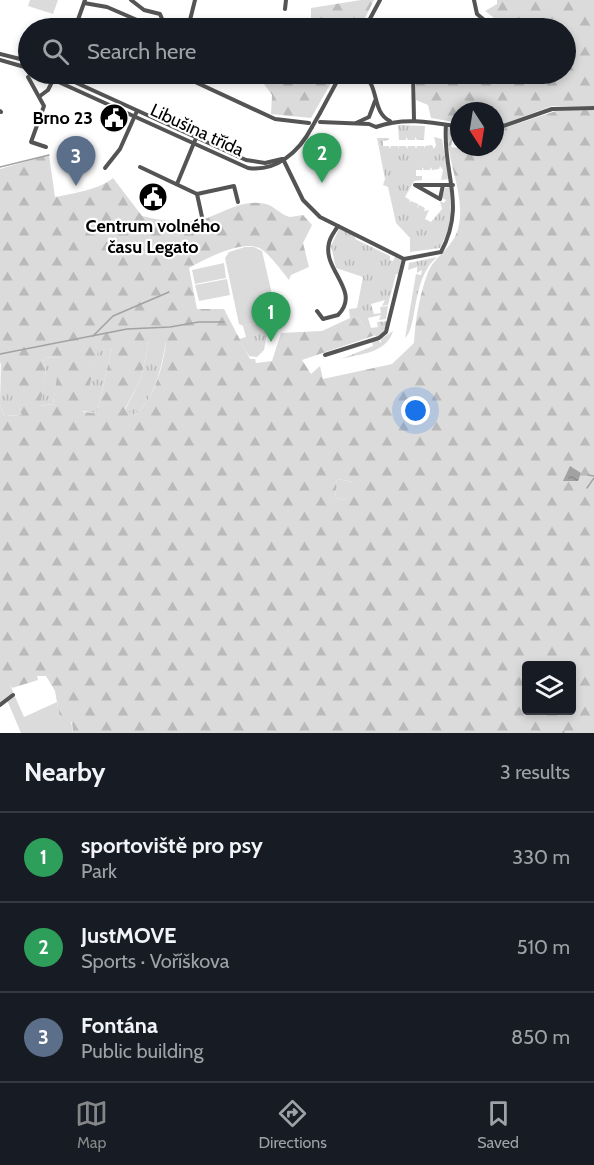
<!DOCTYPE html>
<meta charset="utf-8">
<style>
:root{--surface:#171b24;--page:#20242c;--text:#f1f3f6;--muted:#9ea1a6;--line:#363941;--accent:#858687}
body{margin:0;font-family:Cabin,sans-serif;background:var(--page);color:var(--text)}
.controls{position:absolute;right:18px;bottom:18px;display:grid;overflow:hidden;border-radius:6px;box-shadow:0 3px 9px #0003}
.controls button{width:54px;height:54px;display:grid;place-items:center;padding:0;border:0;border-bottom:2px solid var(--line);background:var(--surface);color:var(--text);font:30px sans-serif}
.compass{position:absolute;left:450px;top:102px;width:54px;height:54px;border-radius:50%;background:var(--surface);box-shadow:0 3px 9px #0003;rotate:168deg}
.you{position:absolute;left:416px;top:411px;width:21px;height:21px;margin:-15px;border:4px solid #fff;border-radius:50%;background:#1a73e8;box-shadow:0 0 0 9px #1a73e833}
.badge{display:grid;place-items:center;width:39px;height:39px;border-radius:50%;background:var(--accent);color:#fff;font-size:20px;font-weight:700}
.pin{position:absolute;translate:-50% -50px;filter:drop-shadow(0 2px 3px #0008)}
.pin::after{content:'';position:absolute;top:32px;width:21px;height:18px;background:inherit;clip-path:polygon(0 0,100% 0,50% 100%)}
.list{margin:0;padding:0;list-style:none}
h2{display:flex;justify-content:space-between;align-items:center;height:78px;margin:0;padding:0 24px;font-size:26px}
h2 small{font-size:20px;font-weight:400;color:var(--muted)}
.list li{display:grid;grid-template-columns:39px 1fr auto;gap:18px;align-items:center;box-sizing:border-box;height:90px;padding:0 24px;border-top:2px solid var(--line)}
.list b{display:block;font-size:22px;white-space:nowrap}
.list p{margin:0;font-size:20px;white-space:nowrap;color:var(--muted)}
.list em{font-size:20px;font-style:normal;color:var(--muted)}
.icon{flex:none;width:33px;height:33px;fill:none;stroke:currentColor;stroke-width:2;stroke-linecap:round;stroke-linejoin:round}
.map{position:relative;flex:none;width:594px;height:733px;overflow:hidden}
.search{position:absolute;background:var(--surface);box-shadow:0 3px 9px #0003;left:18px;right:18px;top:18px;height:66px;display:flex;align-items:center;gap:15px;box-sizing:border-box;padding:0 21px;border-radius:33px;color:var(--muted);font-size:22px}
.sheet{height:348px;background:var(--surface)}
nav{display:flex;justify-content:space-around;align-items:center;box-sizing:border-box;height:84px;border-top:2px solid var(--line);background:var(--surface);font-size:16px;color:var(--muted)}
nav a{display:grid;justify-items:center;gap:3px}
nav .on{color:var(--accent)}
.map>svg:first-child{display:block}
</style>
<div class="map">
<svg width="594" height="733" viewBox="0 0 594 733">
<defs>
<pattern id="grass-tufts" width="24" height="20" patternUnits="userSpaceOnUse" patternTransform="scale(1.5)"><rect width="24" height="20" fill="#dbdbdb"/><path d="M3 7l-1-3M5 7V3M7 7l1-3M15 17l-1-3M17 17v-4M19 17l1-3" fill="none" stroke="#bababa"/></pattern>
<pattern id="forest-firs" width="22" height="20" patternUnits="userSpaceOnUse" patternTransform="scale(1.5)"><rect width="22" height="20" fill="#dbdbdb"/><path d="M5 1l3.5 6h-7zM16 11l3.5 6h-7z" fill="#bababa"/></pattern>
<pattern id="water-ripples" width="26" height="14" patternUnits="userSpaceOnUse" patternTransform="scale(1.5)"><rect width="26" height="14" fill="#a2a2a2"/><path d="M2 4q2-2 4 0t4 0M15 11q2-2 4 0t4 0" fill="none" stroke="#8a8a8a"/></pattern>
</defs>
<rect width="100%" height="100%" fill="#fff"/>
<g fill="url(#grass-tufts)">
<polygon points="398,125 425,126 424,140 417,140 415,137 415,140 408,140 406,137 406,140 399,140"/>
<polygon points="434,137 442,139 449,179 441,180 443,170 440,166 439,169 432,170 431,167 430,170 424,170 422,167 422,170 416,170 416,176 422,176 422,180 414,181 405,197 410,200 409,203 411,201 418,204 417,208 419,205 425,208 424,211 429,210 425,219 431,222 442,209 440,201 444,203 446,200 442,198 445,188 450,187 451,224 440,248 410,252 410,238 396,223 388,187 383,185 385,179 377,138 389,138 389,140 383,141 383,146 389,146 390,149 391,146 398,146 398,149 399,146 406,146 407,149 408,146 415,146 416,149 417,146 424,146 425,149 425,146 432,145 434,149 436,145"/>
<polygon points="340,227 356,235 355,239 390,256 390,260 393,261 396,255 404,259 401,275 396,274 388,305 382,306 385,300 371,304 374,314 381,313 380,307 388,306 386,319 379,320 381,315 368,318 371,328 378,327 377,322 389,321 384,332 377,337 363,326 359,317 350,318 349,309 357,308 363,277 336,268 331,246"/>
<path d="M437 257C411 279 418 327 405 338L416 274 421 275 422 270 417 273V267L408 270 409 263Z"/>
<polygon points="275,319 278,323 277,328 267,333 264,350 257,357 249,356 239,339 246,337 243,326"/>
<path d="M393 331C387 353 360 354 341 359L373 346 372 342 378 340 381 343V339Z"/>
<path d="M149 341H166C162 364 155 402 134 415L125 410 141 378Z"/>
<polygon points="112,348 97,413 82,411 98,350"/>
<polygon points="61,357 53,404 39,406 46,372 43,358"/>
<polygon points="1,361 22,415 4,416 0,404"/>
<polygon points="337,479 353,482 354,487 347,500 335,498"/>
</g>
<g fill="url(#forest-firs)" fill-rule="evenodd">
<polygon points="361,0 374,0 360,28 233,28 234,21 311,20 311,8"/>
<polygon points="497,0 594,0 594,106 552,106 495,127 495,111 459,111 459,123 431,118 428,105 416,100 416,74 566,74 566,28 500,28 502,24 485,11 497,4"/>
<polygon points="246,74 336,74 311,118 271,114 272,95 264,84"/>
<path d="M559 110H594V733H73L72 722 60 719 55 691 46 676H37L38 680 12 688 0 670V404L4 416 22 415 0 362V169L49 155 55 197C72 194 101 189 113 178L142 216C163 221 186 225 207 218 227 211 243 199 266 204 274 206 281 215 290 217L303 215 312 225 303 243 309 267 291 275 289 280C281 270 273 259 264 251 248 236 205 259 189 268L197 309H224L250 359H255L256 363 272 361 281 333 322 331 350 318 359 317 363 326 376 335 302 360 311 374 320 366 323 379 392 364 414 343C415 321 420 291 429 270 434 258 453 247 458 229 467 196 445 161 448 128L454 129 451 147 481 151 482 147H495V131ZM149 341H166C164 363 154 403 134 415L125 409 141 378ZM112 348 97 413 83 412 98 351ZM60 357 53 404 40 406 46 372 43 358ZM337 479 353 482 347 500 335 498ZM526 666H572V710H526Z"/>
</g>
<g fill="#dbdbdb">
<polygon points="30,0 58,0 53,14 28,6"/>
<polygon points="245,247 254,247 262,251 277,316 275,319 243,326 239,324 225,258 229,252"/>
<polygon points="224,263 226,278 195,284 192,270"/>
<polygon points="227,279 230,295 199,301 195,285"/>
<polygon points="0,670 7,678 24,717 57,702 60,719 70,715 73,733 21,733 7,700 0,703"/>
</g>
<polygon fill="url(#water-ripples)" points="570,466 581,473 578,481 563,481"/>
<g fill="none" stroke-linecap="round" stroke-linejoin="round">
<g stroke="#a2a2a2" stroke-width="1.5">
<polyline points="0,167 49,155"/>
<polyline points="93,336 113,316 169,292"/>
<polyline points="0,354 127,329 170,327 199,322 224,322"/>
<polyline points="588,475 594,476"/>
<polyline points="587,488 594,478"/>
<polyline points="563,732 564,732"/>
</g>
<g stroke="#545454" stroke-width="4">
<polyline points="131,0 144,10 160,14 165,26"/>
<polyline points="474,0 477,14 494,28"/>
<polyline points="84,3 107,7 144,23 171,28"/>
<polyline points="285,9 286,0"/>
<polyline points="432,24 433,28"/>
<polyline points="75,28 85,0"/>
<polyline points="188,28 195,0"/>
<polyline points="365,28 380,0"/>
<polyline points="0,54 28,61"/>
<polyline points="0,60 28,68"/>
<path d="M41 74 248 168C276 172 299 152 312 127"/>
<polyline points="57,74 246,160 265,163 282,159"/>
<polyline points="178,74 275,119 309,123"/>
<path d="M362 74C380 85 371 112 390 121"/>
<polyline points="413,74 414,120"/>
<polyline points="28,77 44,106 31,142 46,147"/>
<polyline points="40,96 48,90 54,78"/>
<polyline points="0,111 1,112"/>
<polyline points="320,113 341,74"/>
<path d="M320 122 369 124 376 127C404 117 430 122 459 127"/>
<polyline points="356,123 369,117 375,101"/>
<polyline points="495,129 552,109 594,108"/>
<polyline points="283,159 303,200 320,217 404,259"/>
<polyline points="140,167 197,194 234,186 238,202"/>
<polyline points="105,168 120,149 137,111"/>
<polyline points="177,184 196,138"/>
<polyline points="443,185 440,199 415,185 453,185"/>
<polyline points="197,194 202,217"/>
<path d="M404 259 441 252C467 204 442 173 446 125"/>
<path d="M317 311 323 319 338 315C362 291 322 270 329 243 330 237 335 231 338 226"/>
<polyline points="325,355 379,338 386,332 404,259"/>
<polyline points="0,705 13,695"/>
</g>
<polyline stroke="#545454" stroke-width="4" points="312,127 320,113"/>
</g>
<defs>
<g id="civic-disc" transform="scale(1.5)"><circle r="9.5" fill="#000" stroke="#fff"/><path d="M-.6-6.5H3V-4.5H.6V-3L4-1V1h2V6H-6V1h2V-1L-.6-3ZM-1.2 2.5V6h2.4V2.5Z" fill="#fff"/></g>
</defs>
<g fill-rule="evenodd">
<use href="#civic-disc" x="114" y="118"/>
<use href="#civic-disc" x="153" y="197"/>
</g>
<g text-anchor="middle" stroke-width="4.5" stroke-linejoin="round" paint-order="stroke">
<g font-size="18" font-weight="bold" fill="#000" stroke="#fff" text-anchor="end">
<text x="93" y="124">Brno 23</text>
<text x="153" y="232" text-anchor="middle">Centrum volného<tspan x="153" dy="21">času Legato</tspan></text>
</g>
<g font-size="18" fill="#000" stroke="#fff">
<text transform="translate(197 130) rotate(25)" y="6">Libušina třída</text>
</g>
</g>
</svg>
<div class="controls">
<button><svg class="icon" aria-label="layers" viewBox="0 0 24 24"><path d="M12 4l9 5-9 5-9-5zM3 14l9 5 9-5"/></svg></button>
</div>
<svg class="compass" viewBox="-18 -18 36 36"><path d="M0-13l5 13h-10z" fill="#e53935"/><path d="M0 13l5-13h-10z" fill="#9ea1a6"/></svg>
<div class="you"></div>
<div class="pin badge" style="left:271px;top:342px;background:#2e9e5b">1</div>
<div class="pin badge" style="left:322px;top:183px;background:#2e9e5b">2</div>
<div class="pin badge" style="left:76px;top:186px;background:#5c6f8a">3</div>
<div class="search"><svg class="icon" aria-label="search" viewBox="0 0 24 24"><circle cx="10" cy="10" r="6"/><path d="M15 15l6 6"/></svg>Search here</div>
</div>
<section class="sheet">
<h2>Nearby<small>3 results</small></h2>
<ul class="list">
<li><span class="badge" style="background:#2e9e5b">1</span><div><b>sportoviště pro psy</b><p>Park</p></div><em>330 m</em></li>
<li><span class="badge" style="background:#2e9e5b">2</span><div><b>JustMOVE</b><p>Sports · Voříškova</p></div><em>510 m</em></li>
<li><span class="badge" style="background:#5c6f8a">3</span><div><b>Fontána</b><p>Public building</p></div><em>850 m</em></li>
</ul>
</section>
<nav>
<a class="on"><svg class="icon" aria-label="map" viewBox="0 0 24 24"><path d="M3 6l6-2 6 2 6-2v14l-6 2-6-2-6 2zM9 4v14M15 6v14"/></svg>Map</a>
<a><svg class="icon" aria-label="directions" viewBox="0 0 24 24"><path d="M12 3l9 9-9 9-9-9zM9 14v-3h6M13 9l2 2-2 2"/></svg>Directions</a>
<a><svg class="icon" aria-label="saved" viewBox="0 0 24 24"><path d="M7 4h10v16l-5-4-5 4z"/></svg>Saved</a>
</nav>
